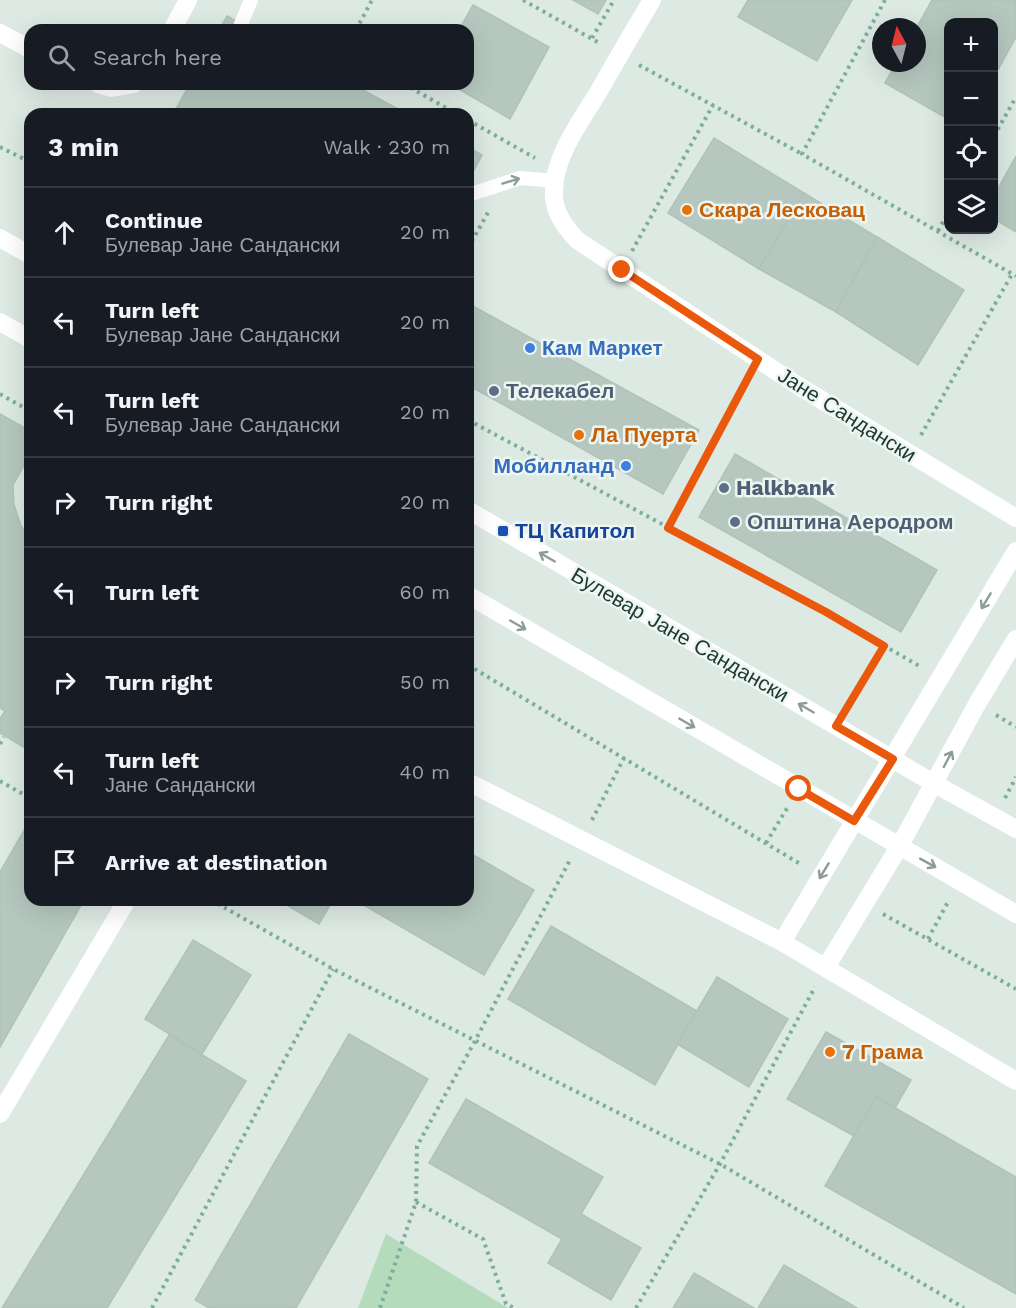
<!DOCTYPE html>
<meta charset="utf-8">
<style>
:root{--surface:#171b24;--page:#242831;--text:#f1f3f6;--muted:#9ea1a6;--line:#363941}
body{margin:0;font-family:"Work Sans",sans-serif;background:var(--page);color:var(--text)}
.controls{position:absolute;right:18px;top:18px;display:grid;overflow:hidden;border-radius:12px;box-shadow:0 6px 24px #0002}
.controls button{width:54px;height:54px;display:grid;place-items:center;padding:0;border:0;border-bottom:2px solid var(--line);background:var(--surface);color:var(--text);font:30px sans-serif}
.compass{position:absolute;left:872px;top:18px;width:54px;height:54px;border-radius:50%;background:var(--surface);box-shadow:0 6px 24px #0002;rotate:353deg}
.stop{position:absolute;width:18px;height:18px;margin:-14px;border:4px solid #ea580c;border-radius:50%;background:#fff}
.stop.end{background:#ea580c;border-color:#fff;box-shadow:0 2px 6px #0008}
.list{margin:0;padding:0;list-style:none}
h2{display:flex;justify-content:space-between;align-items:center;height:78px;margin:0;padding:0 24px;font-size:26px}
h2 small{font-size:20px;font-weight:400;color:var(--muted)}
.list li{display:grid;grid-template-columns:39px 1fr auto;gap:18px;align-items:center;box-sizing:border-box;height:90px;padding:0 24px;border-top:2px solid var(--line)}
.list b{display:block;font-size:22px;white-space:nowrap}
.list p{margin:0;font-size:20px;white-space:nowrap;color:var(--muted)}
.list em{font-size:20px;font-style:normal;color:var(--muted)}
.icon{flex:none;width:33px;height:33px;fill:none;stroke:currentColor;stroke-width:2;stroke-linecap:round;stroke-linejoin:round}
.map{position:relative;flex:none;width:1016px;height:1308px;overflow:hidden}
.search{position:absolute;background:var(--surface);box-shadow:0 6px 24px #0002;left:24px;top:24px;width:450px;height:66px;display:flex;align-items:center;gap:15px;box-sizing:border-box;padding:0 21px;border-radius:18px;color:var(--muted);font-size:22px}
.panel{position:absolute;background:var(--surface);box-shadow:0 6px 24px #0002;left:24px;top:108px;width:450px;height:798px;border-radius:18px}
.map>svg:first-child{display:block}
</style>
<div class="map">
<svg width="1016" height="1308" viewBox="0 0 1016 1308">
<rect width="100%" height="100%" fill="#dde9e3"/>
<polygon fill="#b4dbbc" points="386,1234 508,1308 358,1308"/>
<g fill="#b5c7be" stroke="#afc3b9" stroke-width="1.5">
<polygon points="573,0 606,0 598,14"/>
<polygon points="748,0 852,0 817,61 738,17"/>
<polygon points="932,0 1016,0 1016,37 994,77 994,22 948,22 948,119 885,83 896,63 917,63 917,27"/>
<polygon points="473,5 549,47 510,119 450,84 468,84 468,30 459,30"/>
<polygon points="227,16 252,30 219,30"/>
<polygon points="190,84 352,84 407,114 173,114"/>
<polygon points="714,138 804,193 759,269 668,213"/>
<polygon points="468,147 482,155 468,181"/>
<polygon points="1016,156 1016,232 994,219 994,196"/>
<polygon points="804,193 877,237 836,312 759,269"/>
<polygon points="877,237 964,290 918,365 836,312"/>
<polygon points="469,304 699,430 663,494 468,385"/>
<polygon points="0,414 30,431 30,455 13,485 14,505 21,526 30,538 30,751 0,733 0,719 5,711 0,708"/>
<polygon points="735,454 937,570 901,632 699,517"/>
<polygon points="30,820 30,900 84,900 0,1047 0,872"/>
<polygon points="468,852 534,890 484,975 355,900 468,900"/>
<polygon points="278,900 333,900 319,924"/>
<polygon points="551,926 697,1011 655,1085 508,999"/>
<polygon points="193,940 251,975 202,1054 145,1019"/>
<polygon points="717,977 788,1019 749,1087 677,1044"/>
<polygon points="826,1032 911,1080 895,1108 876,1097 854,1136 787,1099"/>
<polygon points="349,1034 428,1079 296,1308 209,1308 195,1300"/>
<polygon points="169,1035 246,1081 107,1308 2,1308"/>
<polygon points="876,1097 1016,1177 1016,1294 825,1186"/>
<polygon points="466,1099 603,1177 581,1214 641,1248 611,1300 548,1263 562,1239 429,1163"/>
<polygon points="784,1265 857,1308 758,1308"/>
<polygon points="694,1273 754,1308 673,1308"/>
</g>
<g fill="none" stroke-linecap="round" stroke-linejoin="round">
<g stroke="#7cae9b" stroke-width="4" stroke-dasharray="3 4.5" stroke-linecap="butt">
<polyline points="523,0 601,44"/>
<polyline points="885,0 802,154 1016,276"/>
<polyline points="356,30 372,0"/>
<polyline points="592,38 614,0"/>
<polyline points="639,65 802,154"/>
<polyline points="404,84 457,114"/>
<polyline points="468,120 535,158"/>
<polyline points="994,136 1016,97"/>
<polyline points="0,147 30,162"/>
<polyline points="938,231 948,213"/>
<polyline points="468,248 490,209"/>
<polyline points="632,251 713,105"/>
<polyline points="0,394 30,411"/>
<polyline points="468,420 826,612 921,667"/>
<polyline points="921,435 1012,274"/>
<polyline points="668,528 748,379"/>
<polyline points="468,665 802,865"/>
<polyline points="847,707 884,646"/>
<polyline points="996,715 1016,727"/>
<polyline points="0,744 4,737"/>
<polyline points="0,781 30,798"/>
<polyline points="1005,798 1016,777"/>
<polyline points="592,820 624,758"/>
<polyline points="766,843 789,805"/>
<polyline points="211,900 333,969 720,1164 964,1308"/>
<polyline points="883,914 1016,989"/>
<polyline points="928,939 949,900"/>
<polyline points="416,1202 483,1239 506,1304 514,1308"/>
<polyline points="152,1308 333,969"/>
<polyline points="380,1308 416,1202 417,1146 475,1041 571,858"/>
<polyline points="636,1308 720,1164 815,987"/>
</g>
<g stroke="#fff" stroke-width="14">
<polyline points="241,24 251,0"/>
<polyline points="468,195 520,178 555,181"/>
</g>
<g stroke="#fff" stroke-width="18">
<path d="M652 0C634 30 616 61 599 91 581 121 554 156 554 191 553 211 564 226 577 240L797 385 1016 518"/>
<polyline points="172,30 188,0"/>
<polyline points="0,33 30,49"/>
<polyline points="98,84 111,88 134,84"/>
<polyline points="468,782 782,942 1016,1081"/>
<polyline points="782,942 1016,551"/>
<polyline points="826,967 899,847 977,704 1016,639"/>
<polyline points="0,1114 127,900"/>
</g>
<g stroke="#fff" stroke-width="18">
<polyline points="0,238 30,255"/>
<polyline points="0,322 30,339"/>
<polyline points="468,510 935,784 1016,829"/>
<polyline points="468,595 1016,914"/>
</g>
</g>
<defs><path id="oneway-shaft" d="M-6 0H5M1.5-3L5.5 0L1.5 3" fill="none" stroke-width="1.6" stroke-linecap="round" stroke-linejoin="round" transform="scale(1.5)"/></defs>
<g stroke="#8e9c98">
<use href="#oneway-shaft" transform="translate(511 181) rotate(-17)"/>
<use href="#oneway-shaft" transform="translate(547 557) rotate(-150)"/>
<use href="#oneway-shaft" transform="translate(986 601) rotate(121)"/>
<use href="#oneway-shaft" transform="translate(518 625) rotate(30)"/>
<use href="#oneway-shaft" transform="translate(806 708) rotate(-150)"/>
<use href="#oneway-shaft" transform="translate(687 723) rotate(30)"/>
<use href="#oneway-shaft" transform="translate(948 759) rotate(-62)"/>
<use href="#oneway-shaft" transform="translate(928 863) rotate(29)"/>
<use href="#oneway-shaft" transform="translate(824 871) rotate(121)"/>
</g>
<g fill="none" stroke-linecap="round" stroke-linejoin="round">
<polyline stroke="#ea580c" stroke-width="8" points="622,270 758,359 668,528 826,612 884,646 836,726 893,759 854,821 799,789"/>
</g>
<g fill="#e8710a" stroke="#edf6f1" stroke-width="2">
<circle cx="687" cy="210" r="6"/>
<circle cx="579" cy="435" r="6"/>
<circle cx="830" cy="1052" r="6"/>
</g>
<g fill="#3f7fe0" stroke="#edf6f1" stroke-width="2">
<circle cx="530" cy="348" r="6"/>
<circle cx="626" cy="466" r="6"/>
</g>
<g fill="#5c6f8a" stroke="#edf6f1" stroke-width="2">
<circle cx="494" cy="391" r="6"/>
<circle cx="724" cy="488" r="6"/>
<circle cx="735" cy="522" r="6"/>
</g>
<rect fill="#1a4fb4" stroke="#edf6f1" stroke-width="2" x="497" y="525" width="12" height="12" rx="3"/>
<g text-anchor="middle" stroke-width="5" stroke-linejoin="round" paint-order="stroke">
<g font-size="21" font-weight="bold" fill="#c56008" stroke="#edf6f1" text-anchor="start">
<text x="699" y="217">Скара Лесковац</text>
<text x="591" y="442">Ла Пуерта</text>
<text x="842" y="1059">7 Грама</text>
</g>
<g font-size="21" font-weight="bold" fill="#366cbe" stroke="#edf6f1" text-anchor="start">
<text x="542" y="355">Кам Маркет</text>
<text x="614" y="473" text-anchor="end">Мобилланд</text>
</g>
<g font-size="21" font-weight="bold" fill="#4e5e75" stroke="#edf6f1" text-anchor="start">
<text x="506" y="398">Телекабел</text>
<text x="736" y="495">Halkbank</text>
<text x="747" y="529">Општина Аеродром</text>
</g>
<g font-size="21" fill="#1e3830" stroke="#edf6f1">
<text transform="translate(847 415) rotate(32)" y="7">Јане Сандански</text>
<text transform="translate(680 635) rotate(30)" y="7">Булевар Јане Сандански</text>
</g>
<g font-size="21" font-weight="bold" fill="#164399" stroke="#edf6f1" text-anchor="start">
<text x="515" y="538">ТЦ Капитол</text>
</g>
</g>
</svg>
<div class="controls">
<button>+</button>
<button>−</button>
<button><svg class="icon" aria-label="locate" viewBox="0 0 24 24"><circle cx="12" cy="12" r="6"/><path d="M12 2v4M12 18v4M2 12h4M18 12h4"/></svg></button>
<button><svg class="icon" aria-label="layers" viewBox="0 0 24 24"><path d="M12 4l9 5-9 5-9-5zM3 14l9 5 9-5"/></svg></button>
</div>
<svg class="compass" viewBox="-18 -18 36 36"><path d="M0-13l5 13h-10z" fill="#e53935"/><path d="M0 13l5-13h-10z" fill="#9ea1a6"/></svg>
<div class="stop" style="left:799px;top:789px"></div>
<div class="stop end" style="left:622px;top:270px"></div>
<div class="search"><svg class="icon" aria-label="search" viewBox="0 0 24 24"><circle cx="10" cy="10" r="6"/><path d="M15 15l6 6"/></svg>Search here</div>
<section class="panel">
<h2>3 min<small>Walk · 230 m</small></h2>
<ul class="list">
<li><svg class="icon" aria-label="ahead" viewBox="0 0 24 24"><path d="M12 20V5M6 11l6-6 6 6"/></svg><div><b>Continue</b><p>Булевар Јане Сандански</p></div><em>20 m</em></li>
<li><svg class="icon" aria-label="left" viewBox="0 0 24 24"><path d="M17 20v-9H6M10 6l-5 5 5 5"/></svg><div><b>Turn left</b><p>Булевар Јане Сандански</p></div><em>20 m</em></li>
<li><svg class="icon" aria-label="left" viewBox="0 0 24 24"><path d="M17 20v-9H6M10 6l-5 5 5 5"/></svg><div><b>Turn left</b><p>Булевар Јане Сандански</p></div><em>20 m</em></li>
<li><svg class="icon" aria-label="right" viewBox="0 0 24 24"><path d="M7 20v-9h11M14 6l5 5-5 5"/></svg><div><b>Turn right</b></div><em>20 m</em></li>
<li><svg class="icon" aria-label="left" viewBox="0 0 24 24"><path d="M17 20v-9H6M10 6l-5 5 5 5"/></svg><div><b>Turn left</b></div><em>60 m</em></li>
<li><svg class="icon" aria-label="right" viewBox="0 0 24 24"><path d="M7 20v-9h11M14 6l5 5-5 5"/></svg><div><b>Turn right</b></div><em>50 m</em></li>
<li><svg class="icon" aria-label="left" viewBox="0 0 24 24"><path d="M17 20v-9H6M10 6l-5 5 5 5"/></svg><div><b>Turn left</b><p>Јане Сандански</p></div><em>40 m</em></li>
<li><svg class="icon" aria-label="arrive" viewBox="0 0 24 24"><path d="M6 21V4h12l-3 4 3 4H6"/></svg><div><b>Arrive at destination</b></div></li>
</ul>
</section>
</div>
